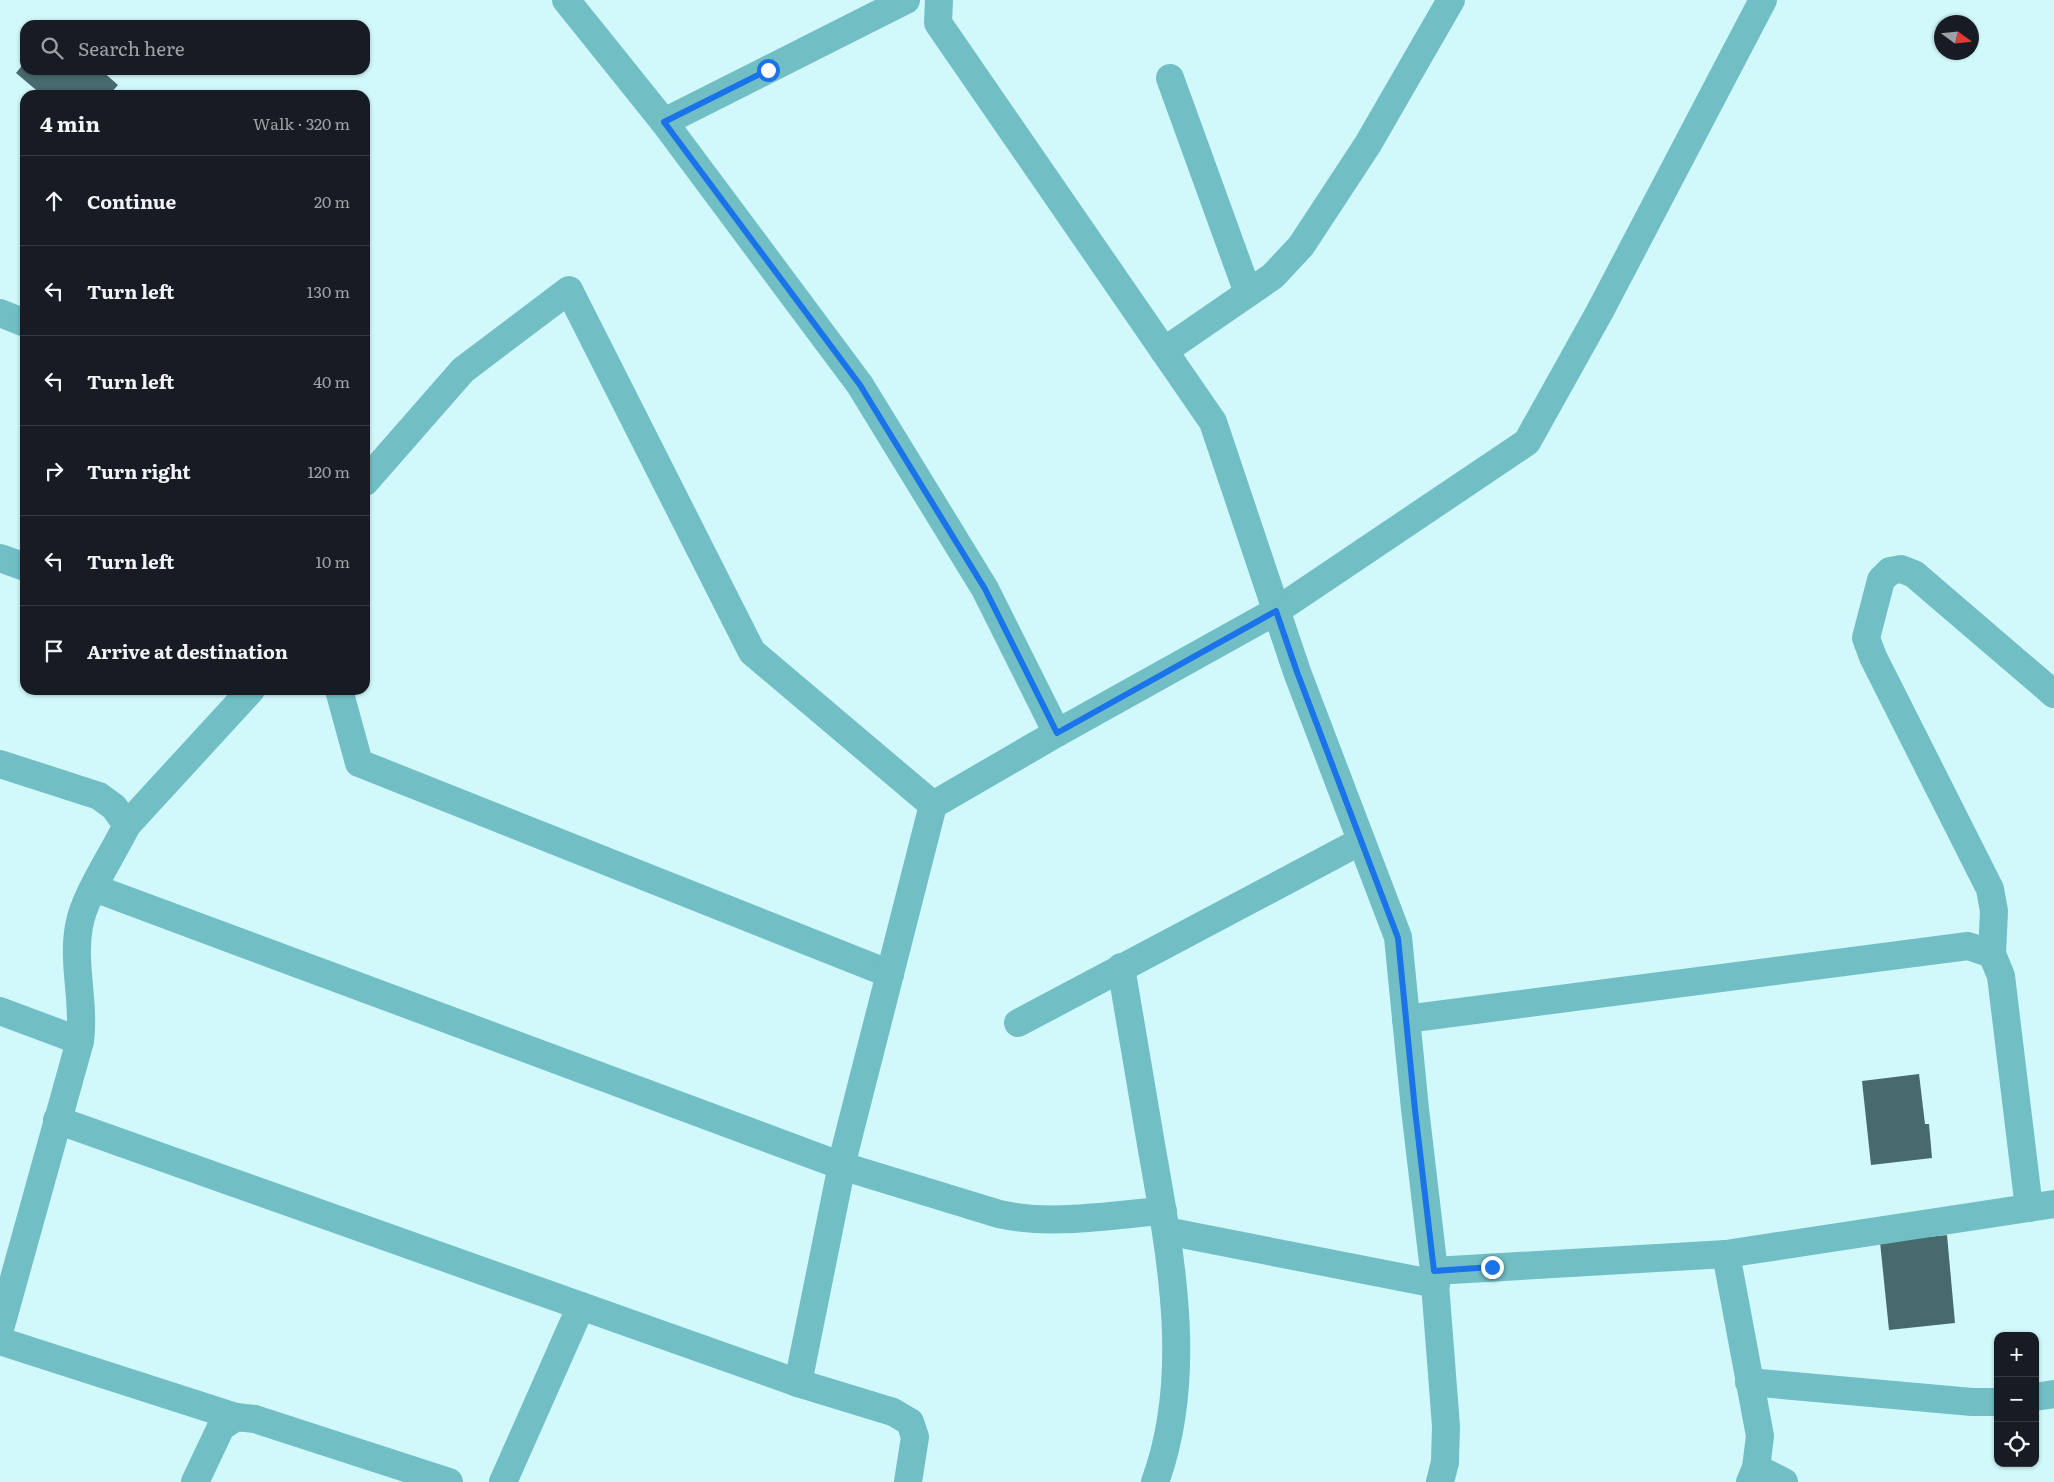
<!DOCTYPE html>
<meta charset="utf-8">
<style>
:root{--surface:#171b24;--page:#20242c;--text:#f1f3f6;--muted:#9ea1a6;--line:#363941}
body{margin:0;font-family:Literata,serif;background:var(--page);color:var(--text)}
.controls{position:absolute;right:15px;bottom:15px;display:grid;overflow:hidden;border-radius:10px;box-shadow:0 1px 4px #0004}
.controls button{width:45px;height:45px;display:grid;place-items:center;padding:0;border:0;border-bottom:1px solid var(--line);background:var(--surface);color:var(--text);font:25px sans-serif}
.compass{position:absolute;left:1934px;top:15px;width:45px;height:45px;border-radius:50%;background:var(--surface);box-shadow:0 1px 4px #0004;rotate:105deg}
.stop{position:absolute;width:15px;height:15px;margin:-11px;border:4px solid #1a73e8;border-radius:50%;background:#fff}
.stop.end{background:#1a73e8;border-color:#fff;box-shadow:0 1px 5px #0008}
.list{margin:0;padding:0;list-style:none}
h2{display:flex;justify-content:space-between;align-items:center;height:65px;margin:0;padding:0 20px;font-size:21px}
h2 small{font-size:16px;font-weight:400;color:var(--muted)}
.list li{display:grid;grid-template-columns:32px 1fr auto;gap:15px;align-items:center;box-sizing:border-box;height:90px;padding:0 20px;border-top:1px solid var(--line)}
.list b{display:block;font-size:19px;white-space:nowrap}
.list em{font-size:16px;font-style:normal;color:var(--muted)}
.icon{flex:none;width:28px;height:28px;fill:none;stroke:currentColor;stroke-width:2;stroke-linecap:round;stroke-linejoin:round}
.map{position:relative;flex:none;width:2054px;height:1482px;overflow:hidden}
.search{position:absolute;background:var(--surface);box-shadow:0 1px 4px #0004;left:20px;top:20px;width:350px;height:55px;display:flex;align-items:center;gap:12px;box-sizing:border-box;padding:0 18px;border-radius:15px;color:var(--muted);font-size:19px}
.panel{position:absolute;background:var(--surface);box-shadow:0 1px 4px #0004;left:20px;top:90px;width:350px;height:605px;border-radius:15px}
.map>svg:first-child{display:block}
</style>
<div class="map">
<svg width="2054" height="1482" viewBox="0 0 2054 1482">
<rect width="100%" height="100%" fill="#d1f8fb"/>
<g fill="#486a6d">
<polygon points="25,62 25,70 101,70 118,85 109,95 42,95 16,73"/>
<polygon points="1919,1074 1925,1124 1929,1124 1932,1158 1871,1165 1862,1081"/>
<polygon points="1947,1235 1955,1323 1889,1330 1880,1242"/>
</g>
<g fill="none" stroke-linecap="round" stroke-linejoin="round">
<g stroke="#71bfc5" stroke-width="28">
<polyline points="566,0 664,122 860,385 985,589 1057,733 1276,611 1527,442 1599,313 1763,0"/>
<polyline points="939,0 938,23 1213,422 1297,672 1398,937 1415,1109 1434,1271"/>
<polyline points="1170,78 1248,293"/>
<polyline points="664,122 906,0"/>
<polyline points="0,313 25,323"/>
<polyline points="1164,351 1273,276 1301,246 1368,144 1451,0"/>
<polyline points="365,482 463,370 569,290 752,652 933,805"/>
<polyline points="0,558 25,567"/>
<polyline points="339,690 359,763 890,974"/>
<path d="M0 764 99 796 114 807 127 825C113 854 84 896 79 926 72 964 85 1003 80 1041L0 1329"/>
<polyline points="127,825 251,690"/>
<path d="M94 888 842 1166 999 1214C1052 1226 1109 1215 1163 1211"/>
<path d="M1121 967C1131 1028 1142 1089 1152 1150 1171 1258 1194 1376 1155 1482"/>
<polyline points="0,1011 80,1041"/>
<polyline points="1406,1019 1968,946 1992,954"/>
<polyline points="1018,1023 1361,841"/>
<polyline points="57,1120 798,1383"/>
<polyline points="2029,1208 2001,976 1992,954 1994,911 1990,889 1873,657 1866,638 1881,580 1890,571 1901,569 1914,574 2054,694"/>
<polyline points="1166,1231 1436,1284"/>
<polyline points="1726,1254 1760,1436 1756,1468"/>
<polyline points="0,1341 236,1417"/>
<polyline points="1749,1382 1972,1402 1998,1402"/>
<polyline points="2035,1397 2054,1394"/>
<polyline points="195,1482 221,1427 236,1417 255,1419 449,1482"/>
<polyline points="503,1482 581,1306"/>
<polyline points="908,1482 915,1437 910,1422 893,1412 798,1383 845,1150 933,805 1057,733"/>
<polyline points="1440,1482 1445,1462 1446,1426 1434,1271 1726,1254 2054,1204"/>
<polyline points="1750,1482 1756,1468 1784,1482"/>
</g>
</g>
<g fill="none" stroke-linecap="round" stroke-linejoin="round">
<polyline stroke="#1a73e8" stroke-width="6" points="768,70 664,122 860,385 985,589 1057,733 1276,611 1297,672 1398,938 1415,1110 1434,1271 1492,1267"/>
</g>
</svg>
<div class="controls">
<button>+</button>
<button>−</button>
<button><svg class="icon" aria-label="locate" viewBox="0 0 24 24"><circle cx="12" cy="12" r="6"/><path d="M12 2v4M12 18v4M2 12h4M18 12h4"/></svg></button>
</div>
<svg class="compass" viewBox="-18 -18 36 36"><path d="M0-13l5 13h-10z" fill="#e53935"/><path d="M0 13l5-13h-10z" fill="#9ea1a6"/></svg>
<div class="stop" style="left:768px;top:70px"></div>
<div class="stop end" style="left:1492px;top:1267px"></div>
<div class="search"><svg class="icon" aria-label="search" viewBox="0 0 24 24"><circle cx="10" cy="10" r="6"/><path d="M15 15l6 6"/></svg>Search here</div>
<section class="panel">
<h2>4 min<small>Walk · 320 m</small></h2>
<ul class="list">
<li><svg class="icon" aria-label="ahead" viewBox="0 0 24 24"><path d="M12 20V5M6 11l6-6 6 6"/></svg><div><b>Continue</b></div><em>20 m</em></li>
<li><svg class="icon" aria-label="left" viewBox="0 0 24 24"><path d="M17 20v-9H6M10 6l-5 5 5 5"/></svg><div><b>Turn left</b></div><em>130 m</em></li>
<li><svg class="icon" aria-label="left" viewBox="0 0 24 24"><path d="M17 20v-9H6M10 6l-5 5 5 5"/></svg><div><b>Turn left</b></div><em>40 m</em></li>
<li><svg class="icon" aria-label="right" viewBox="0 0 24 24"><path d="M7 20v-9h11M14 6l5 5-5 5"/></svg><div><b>Turn right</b></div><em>120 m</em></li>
<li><svg class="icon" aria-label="left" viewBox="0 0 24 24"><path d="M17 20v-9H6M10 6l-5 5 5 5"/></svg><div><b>Turn left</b></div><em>10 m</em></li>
<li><svg class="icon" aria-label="arrive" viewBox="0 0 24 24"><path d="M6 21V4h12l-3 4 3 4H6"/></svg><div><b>Arrive at destination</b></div></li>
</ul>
</section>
</div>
